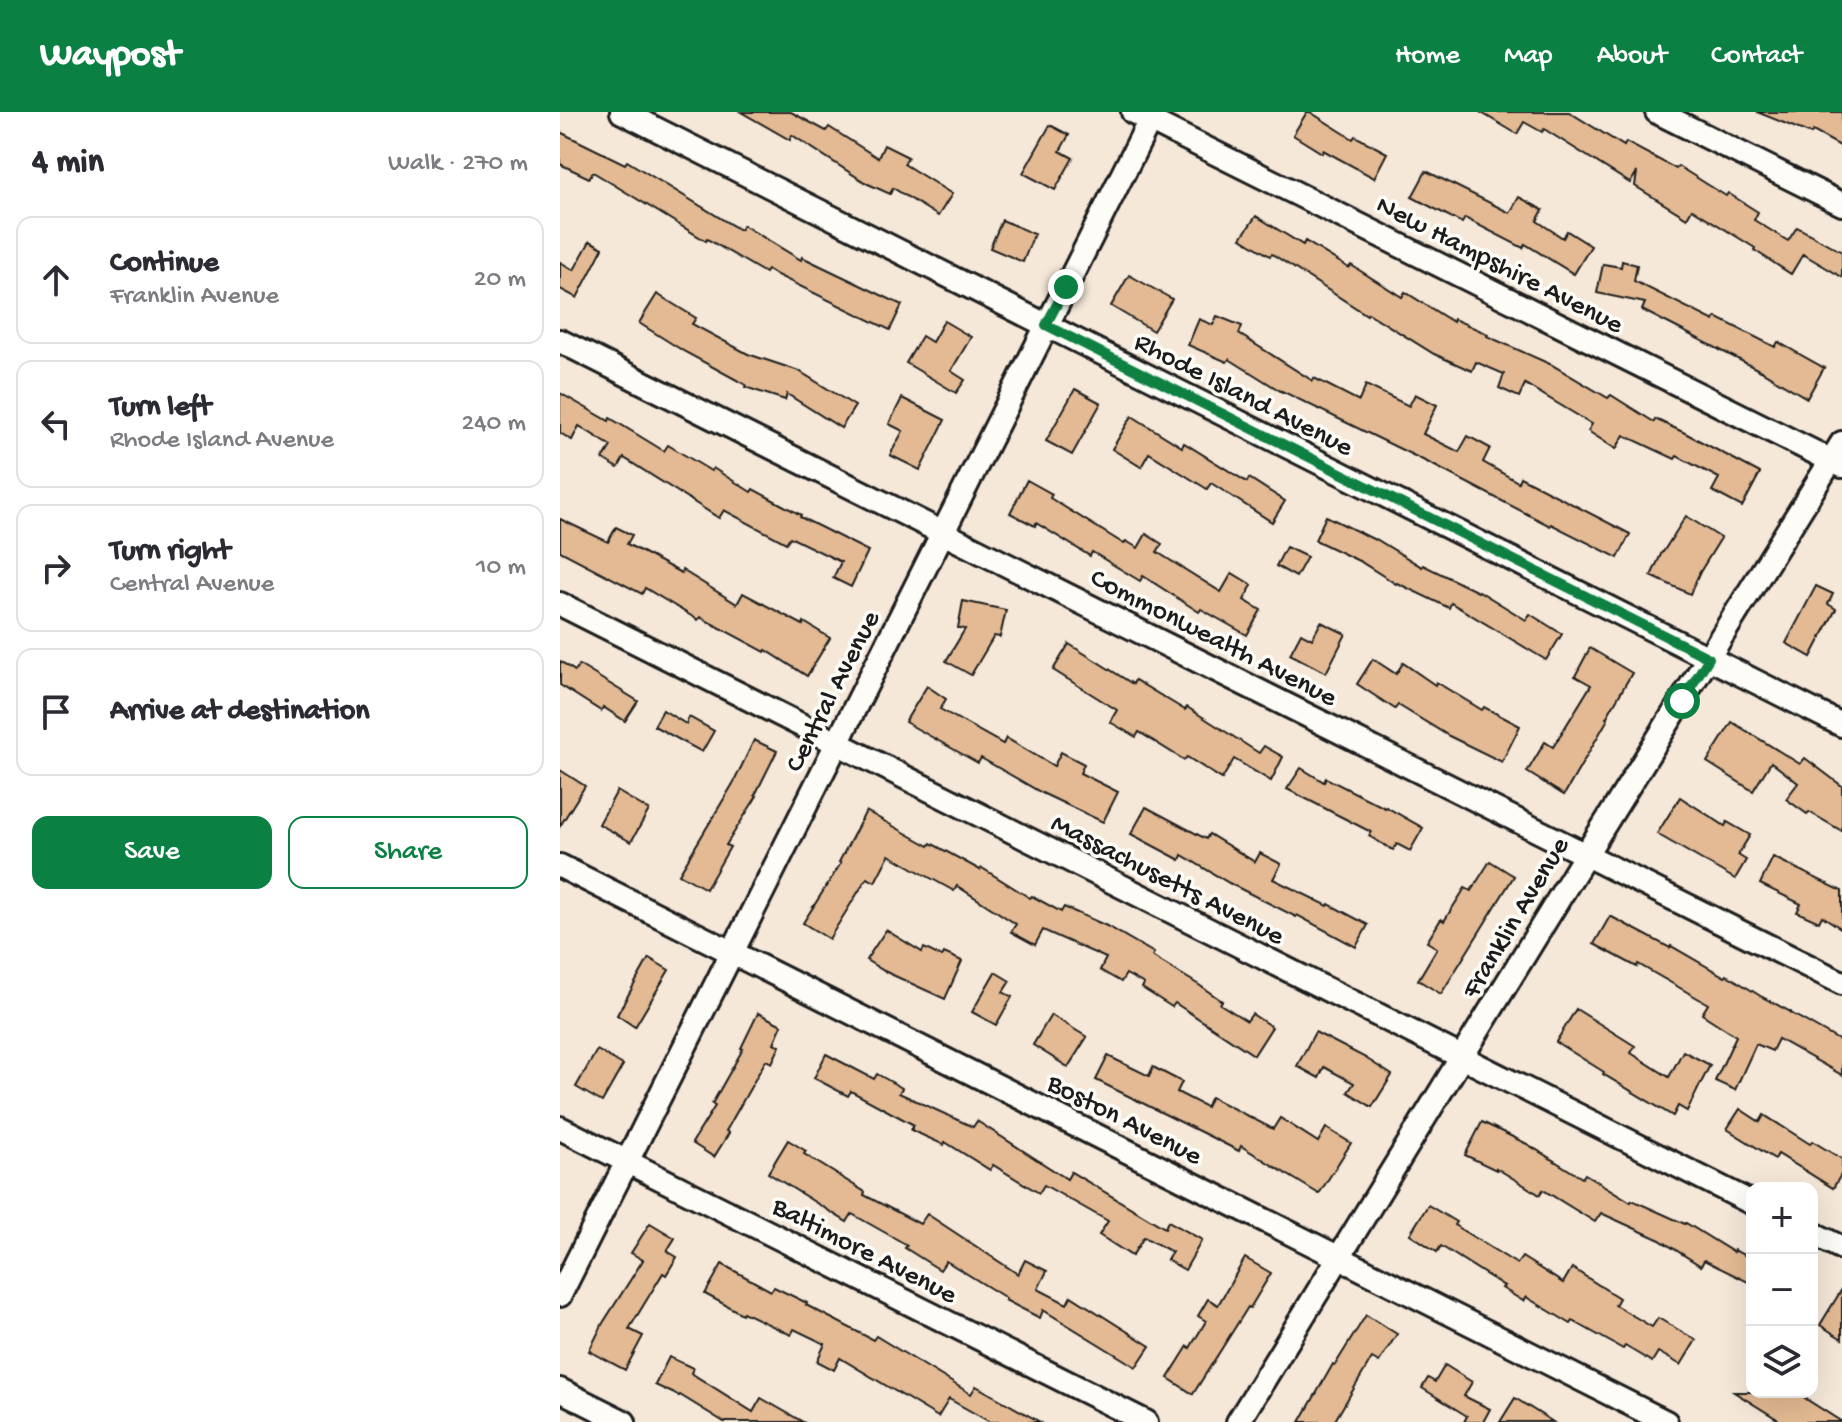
<!DOCTYPE html>
<meta charset="utf-8">
<style>
:root{--surface:#fff;--page:#f7f7f7;--text:#2b2b33;--muted:#7c7c81;--line:#e1e1e2;--accent:#0b8043}
body{margin:0;font-family:"Gochi Hand",sans-serif;background:var(--page);color:var(--text)}
.controls{position:absolute;right:24px;bottom:24px;display:grid;overflow:hidden;border-radius:16px;box-shadow:0 8px 32px #0002}
.controls button{width:72px;height:72px;display:grid;place-items:center;padding:0;border:0;border-bottom:2px solid var(--line);background:var(--surface);color:var(--text);font:40px sans-serif}
.stop{position:absolute;width:24px;height:24px;margin:-18px;border:6px solid #0b8043;border-radius:50%;background:#fff}
.stop.end{background:#0b8043;border-color:#fff;box-shadow:0 2px 8px #0008}
.list{margin:0;padding:0;list-style:none}
h2{display:flex;justify-content:space-between;align-items:center;height:104px;margin:0;padding:0 32px;font-size:34px}
h2 small{font-size:26px;font-weight:400;color:var(--muted)}
.list li{display:grid;grid-template-columns:52px 1fr auto;gap:24px;align-items:center;box-sizing:border-box;height:128px;margin:0 16px 16px;padding:0 16px;border:2px solid var(--line);border-radius:16px}
.list b{display:block;font-size:30px;white-space:nowrap}
.list p{margin:0;font-size:26px;white-space:nowrap;color:var(--muted)}
.list em{font-size:26px;font-style:normal;color:var(--muted)}
.actions{display:flex;gap:16px;padding:24px 32px}
.actions a{flex:1;padding:18px 0;border:2px solid var(--accent);border-radius:16px;text-align:center;font-size:28px;color:var(--accent)}
.actions .main{background:var(--accent);color:#fff}
.icon{flex:none;width:44px;height:44px;fill:none;stroke:currentColor;stroke-width:2;stroke-linecap:round;stroke-linejoin:round}
.map{position:relative;flex:none;width:1282px;height:1310px;overflow:hidden}
header{display:flex;align-items:center;gap:48px;box-sizing:border-box;height:112px;padding:0 40px;background:var(--accent);color:#fff}
header strong{font-size:38px}
nav{display:flex;gap:44px;margin-inline-start:auto;font-size:28px}
main{display:flex}
aside{flex:1;background:var(--surface)}
.map>svg:first-child{display:block}
</style>
<header>
<strong>Waypost</strong>
<nav><a>Home</a><a>Map</a><a>About</a><a>Contact</a></nav>
</header>
<main>
<aside>
<h2>4 min<small>Walk · 270 m</small></h2>
<ul class="list">
<li><svg class="icon" aria-label="ahead" viewBox="0 0 24 24"><path d="M12 20V5M6 11l6-6 6 6"/></svg><div><b>Continue</b><p>Franklin Avenue</p></div><em>20 m</em></li>
<li><svg class="icon" aria-label="left" viewBox="0 0 24 24"><path d="M17 20v-9H6M10 6l-5 5 5 5"/></svg><div><b>Turn left</b><p>Rhode Island Avenue</p></div><em>240 m</em></li>
<li><svg class="icon" aria-label="right" viewBox="0 0 24 24"><path d="M7 20v-9h11M14 6l5 5-5 5"/></svg><div><b>Turn right</b><p>Central Avenue</p></div><em>10 m</em></li>
<li><svg class="icon" aria-label="arrive" viewBox="0 0 24 24"><path d="M6 21V4h12l-3 4 3 4H6"/></svg><div><b>Arrive at destination</b></div></li>
</ul>
<div class="actions"><a class="main">Save</a><a>Share</a></div>
</aside>
<div class="map">
<svg width="1282" height="1310" viewBox="0 0 1282 1310">
<rect width="100%" height="100%" fill="#f5e8d9"/>
<filter id="ink" filterUnits="userSpaceOnUse"><feTurbulence type="fractalNoise" baseFrequency=".0125" numOctaves="2"/><feDisplacementMap in="SourceGraphic" scale="16" xChannelSelector="R" yChannelSelector="G"/><feConvolveMatrix kernelMatrix="1 2 1 2 8 2 1 2 1" color-interpolation-filters="sRGB"/></filter>
<g filter="url(#ink)">
<g fill="#e3ba93" stroke="#1c1c1c" stroke-width="2">
<polygon points="181,0 231,0 266,19 269,15 318,46 324,33 348,45 344,52 392,82 378,104 333,76 330,82 306,71 232,23 230,28"/>
<polygon points="747,0 750,0 793,27 795,24 827,41 814,66 763,38 762,41 733,23"/>
<polygon points="920,0 1009,0 1064,34 1066,30 1116,57 1118,54 1166,84 1168,81 1198,100 1194,108 1228,129 1237,115 1282,140 1282,165 1243,142 1231,162 1194,138 1195,136 1132,97 1127,106 1075,74 1077,60 1070,71 984,17 982,20 964,10 957,22"/>
<polygon points="1197,0 1282,0 1282,35 1253,19 1251,22"/>
<polygon points="490,13 509,23 500,39 513,46 495,78 463,61"/>
<polygon points="0,20 65,52 67,49 180,118 183,113 241,148 242,145 342,193 330,218 207,158 205,161 147,127 146,129 33,60 29,66 0,52"/>
<polygon points="866,59 950,101 959,85 983,98 977,109 1003,126 1007,119 1031,134 1014,162 965,132 963,136 905,106 902,111 852,85"/>
<polygon points="696,104 743,133 745,129 789,156 791,153 842,185 845,180 893,210 894,207 928,222 927,224 992,253 1048,286 1051,283 1094,310 1095,307 1125,321 1200,361 1182,395 1152,379 1159,366 1117,344 1115,347 1064,323 1056,337 1028,319 1032,312 965,272 959,285 939,276 944,262 916,250 912,259 874,242 808,201 807,203 712,142 710,144 681,126"/>
<polygon points="442,108 474,122 463,150 430,136"/>
<polygon points="30,129 43,136 17,186 0,177 0,150 14,158"/>
<polygon points="1062,149 1077,153 1074,169 1154,209 1156,205 1215,235 1218,230 1264,256 1247,286 1201,259 1082,198 1085,191 1037,181 1043,152 1061,155"/>
<polygon points="569,163 612,187 593,219 551,194"/>
<polygon points="97,182 136,206 132,212 188,242 239,259 295,294 281,316 227,282 225,288 185,275 186,273 125,240 79,211"/>
<polygon points="657,204 682,214 679,222 753,269 754,266 799,289 806,273 849,294 855,282 877,293 863,322 899,340 908,324 930,336 923,350 958,370 960,365 1070,422 1058,446 991,412 990,414 873,353 722,279 722,280 669,247 667,250 628,233 639,207 653,213"/>
<polygon points="384,209 411,225 391,259 405,268 396,281 346,251 362,224 372,230"/>
<polygon points="515,277 541,291 512,343 486,329"/>
<polygon points="0,281 49,309 50,306 104,339 108,333 151,359 153,356 191,380 193,377 241,403 240,405 308,439 291,475 273,466 281,450 230,425 226,431 164,398 159,406 64,346 58,356 43,347 51,334 19,314 12,328 0,321"/>
<polygon points="342,286 385,308 360,358 330,343 343,319 329,312"/>
<polygon points="572,304 622,335 624,331 687,370 689,366 725,389 712,410 651,371 647,377 589,341 581,355 552,337"/>
<polygon points="467,368 492,382 490,386 564,432 566,429 578,436 586,422 602,432 597,440 661,480 672,461 692,473 684,488 701,498 687,523 641,497 639,500 583,464 580,469 532,440 530,444 476,411 475,414 450,401"/>
<polygon points="766,404 815,428 816,427 862,455 863,453 918,480 919,479 966,508 970,502 1002,522 986,548 891,491 889,496 837,471 836,472 801,450 755,428"/>
<polygon points="1126,404 1161,426 1140,460 1130,482 1091,464 1102,440 1103,440"/>
<polygon points="0,407 48,430 56,415 72,423 67,432 121,461 122,458 177,492 183,481 243,513 244,510 270,526 247,564 206,538 205,540 140,505 138,508 85,476 82,482 0,439"/>
<polygon points="726,435 747,445 736,465 716,454"/>
<polygon points="1256,474 1273,482 1268,492 1276,497 1251,545 1226,531"/>
<polygon points="403,489 446,498 440,525 434,524 411,563 386,549 405,517 398,516"/>
<polygon points="761,510 786,522 766,561 730,542 741,521 752,527"/>
<polygon points="509,532 573,572 575,568 625,598 627,595 699,641 704,634 723,645 711,669 674,647 662,667 627,645 624,648 579,620 576,625 550,610 557,598 493,558"/>
<polygon points="1030,536 1072,561 1046,606 1048,607 1004,683 967,660 985,630 993,635 1031,573 1015,564"/>
<polygon points="813,547 836,562 843,551 875,573 876,570 922,598 924,595 960,614 942,650 889,624 838,593 835,597 797,572"/>
<polygon points="0,549 15,559 19,553 78,589 65,609 43,595 41,599 0,573"/>
<polygon points="367,574 386,587 380,597 443,632 446,626 494,654 501,640 524,652 520,661 558,680 543,710 482,681 421,646 418,651 345,610"/>
<polygon points="103,598 126,612 129,605 154,619 142,640 94,614"/>
<polygon points="1172,610 1240,652 1245,646 1282,674 1282,719 1249,700 1247,702 1226,687 1238,671 1211,650 1193,679 1147,650"/>
<polygon points="194,628 217,639 195,683 197,684 166,733 170,735 146,777 119,762 174,670"/>
<polygon points="741,656 764,670 766,666 825,696 826,695 863,716 850,739 837,732 833,738 809,724 811,720 727,677"/>
<polygon points="0,658 25,674 0,714"/>
<polygon points="57,679 89,698 71,730 39,712"/>
<polygon points="1120,685 1165,714 1167,710 1190,723 1178,743 1186,748 1175,767 1097,722"/>
<polygon points="586,695 646,727 649,722 695,750 700,741 721,752 713,767 768,794 769,792 808,813 796,835 737,803 736,805 669,771 622,743 620,748 571,722"/>
<polygon points="306,699 369,734 371,731 420,758 422,756 470,786 472,784 501,800 504,795 549,815 594,841 592,844 639,873 662,889 660,892 687,909 692,902 712,915 694,943 615,891 612,895 582,876 584,872 566,862 561,870 540,858 546,846 483,818 475,833 451,820 456,812 397,774 394,779 329,743 315,770 307,766 269,827 243,811 281,751 279,750"/>
<polygon points="1213,745 1282,779 1282,817 1262,804 1259,810 1237,800 1241,792 1200,772"/>
<polygon points="930,749 954,764 881,882 858,868 877,836 867,830 881,807 884,809 905,776 911,779"/>
<polygon points="1050,804 1110,836 1111,834 1165,865 1167,863 1202,885 1231,900 1231,901 1282,930 1282,963 1218,927 1212,939 1196,932 1175,978 1155,969 1176,924 1142,902 1148,892 1078,852 1077,855 1034,832"/>
<polygon points="326,818 362,840 364,836 382,845 384,841 402,849 385,887 324,859 306,848"/>
<polygon points="89,846 109,858 75,915 57,903"/>
<polygon points="435,860 450,869 443,880 452,885 436,913 412,900"/>
<polygon points="1016,897 1075,934 1071,941 1109,965 1123,939 1150,953 1127,999 1118,994 1113,1004 1043,962 1044,960 996,930"/>
<polygon points="198,901 222,913 214,931 220,934 212,951 206,948 166,1019 169,1021 154,1045 132,1031 155,994 152,992 183,937 181,936"/>
<polygon points="491,903 527,925 508,955 473,933"/>
<polygon points="755,920 804,945 832,963 812,995 788,980 794,971 764,955 759,966 737,954"/>
<polygon points="37,938 63,953 42,990 16,975"/>
<polygon points="266,942 314,967 317,962 342,976 339,981 413,1015 417,1009 507,1067 511,1060 605,1116 608,1109 642,1128 625,1158 607,1148 612,1140 584,1125 572,1144 539,1123 548,1109 484,1073 479,1081 433,1053 430,1058 385,1030 384,1033 351,1018 354,1013 291,979 288,984 254,966"/>
<polygon points="548,944 589,964 593,955 622,970 617,980 646,995 651,985 713,1017 720,1006 758,1030 766,1016 791,1031 759,1082 681,1034 679,1039 536,968"/>
<polygon points="1180,997 1200,1010 1204,1003 1250,1032 1252,1029 1282,1047 1282,1061 1273,1076 1218,1042 1215,1047 1167,1017"/>
<polygon points="922,1010 967,1032 1022,1066 1025,1062 1071,1090 1072,1088 1125,1112 1126,1111 1173,1140 1174,1138 1192,1147 1192,1172 1144,1148 1141,1154 1100,1128 1041,1101 1035,1110 983,1078 980,1083 936,1056 936,1058 905,1043"/>
<polygon points="228,1028 246,1039 244,1042 305,1080 304,1083 360,1112 367,1102 458,1162 465,1148 487,1159 478,1177 507,1192 511,1184 590,1234 576,1255 483,1198 480,1206 445,1188 446,1186 386,1149 380,1158 345,1136 347,1133 292,1102 287,1110 208,1061"/>
<polygon points="868,1093 896,1110 894,1113 957,1152 962,1145 1003,1171 1012,1156 1059,1186 1055,1193 1092,1215 1098,1206 1136,1228 1121,1253 1098,1240 1092,1250 1065,1234 1063,1237 1013,1209 1011,1212 966,1185 963,1189 942,1176 944,1174 881,1134 877,1140 850,1122"/>
<polygon points="90,1111 115,1126 107,1139 117,1145 106,1163 103,1161 69,1217 83,1224 65,1258 29,1239 43,1211 83,1148 71,1141"/>
<polygon points="685,1146 711,1161 690,1196 688,1195 633,1282 608,1266 628,1234 630,1236 646,1209 638,1204 648,1187 658,1193"/>
<polygon points="162,1152 211,1179 214,1175 247,1191 246,1193 313,1228 316,1224 411,1282 416,1274 480,1310 430,1310 389,1287 378,1305 280,1246 274,1258 257,1249 265,1232 234,1217 231,1223 183,1200 182,1202 145,1182"/>
<polygon points="1282,1177 1282,1227 1260,1213"/>
<polygon points="806,1203 837,1222 819,1250 812,1246 774,1310 740,1310 773,1252 775,1253"/>
<polygon points="109,1245 133,1256 131,1261 193,1300 201,1286 243,1310 164,1310 120,1283 119,1284 95,1273"/>
<polygon points="885,1253 912,1270 904,1284 930,1297 923,1310 904,1310 907,1304 862,1276 868,1266 875,1270"/>
<polygon points="1174,1280 1235,1280 1282,1310 1222,1310"/>
<polygon points="955,1286 993,1310 940,1310"/>
</g>
<g fill="none" stroke-linecap="round" stroke-linejoin="round">
<g stroke="#1c1c1c" stroke-width="28">
<g id="minor">
<polyline points="62,0 1282,613"/>
<polyline points="573,0 1282,354"/>
<polyline points="1097,0 1282,92"/>
<path d="M0 229C428 442 853 659 1282 871"/>
<polyline points="0,492 1192,1091"/>
<polyline points="0,754 1106,1310"/>
<polyline points="0,1016 586,1310"/>
<polyline points="1252,1121 1282,1136"/>
<polyline points="0,1183 594,0"/>
<polyline points="0,1278 64,1310"/>
<polyline points="678,1310 1025,744 1282,331"/>
</g>
</g>
<use href="#minor" stroke="#fdfcf7" stroke-width="22"/>
</g>
</g>
<g fill="none" stroke-linecap="round" stroke-linejoin="round" filter="url(#ink)">
<polyline stroke="#0b8043" stroke-width="10" points="506,175 486,213 1149,546 1122,589"/>
</g>
<g text-anchor="middle" stroke-width="7" stroke-linejoin="round" paint-order="stroke">
<g font-size="28" fill="#1c1c1c" stroke="#fdfcf7">
<text transform="translate(941 150) rotate(27)" y="10">New Hampshire Avenue</text>
<text transform="translate(685 280) rotate(27)" y="10">Rhode Island Avenue</text>
<text transform="translate(655 523) rotate(27)" y="10">Commonwealth Avenue</text>
<text transform="translate(270 578) rotate(-63)" y="10">Central Avenue</text>
<text transform="translate(609 765) rotate(27)" y="10">Massachusetts Avenue</text>
<text transform="translate(953 804) rotate(-59)" y="10">Franklin Avenue</text>
<text transform="translate(566 1005) rotate(27)" y="10">Boston Avenue</text>
<text transform="translate(306 1136) rotate(27)" y="10">Baltimore Avenue</text>
</g>
</g>
</svg>
<div class="controls">
<button>+</button>
<button>−</button>
<button><svg class="icon" aria-label="layers" viewBox="0 0 24 24"><path d="M12 4l9 5-9 5-9-5zM3 14l9 5 9-5"/></svg></button>
</div>
<div class="stop" style="left:1122px;top:589px"></div>
<div class="stop end" style="left:506px;top:175px"></div>
</div>
</main>
